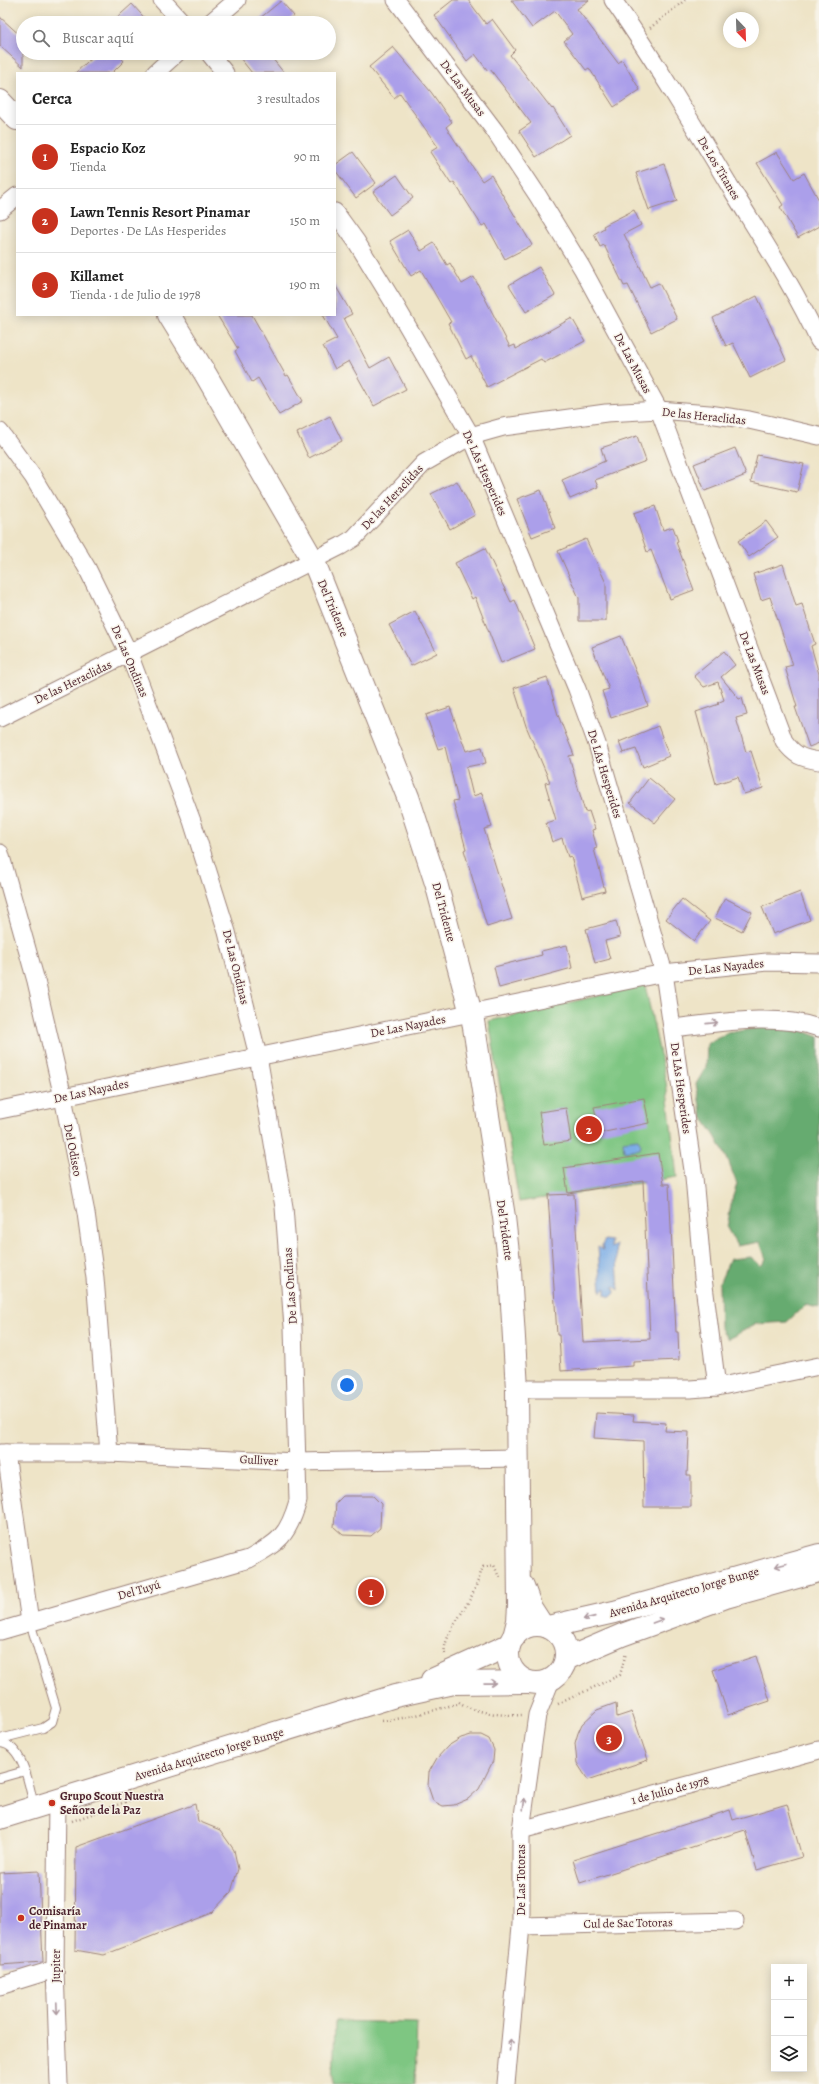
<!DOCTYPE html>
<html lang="es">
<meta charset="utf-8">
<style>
:root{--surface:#fff;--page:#f2f2f2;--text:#222;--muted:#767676;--line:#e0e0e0;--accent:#c8321e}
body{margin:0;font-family:Alegreya,serif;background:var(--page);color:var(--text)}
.controls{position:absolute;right:12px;bottom:12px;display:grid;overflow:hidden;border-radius:0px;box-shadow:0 2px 10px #0003}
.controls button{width:36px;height:36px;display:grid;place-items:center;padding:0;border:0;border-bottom:1px solid var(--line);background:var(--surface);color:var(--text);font:20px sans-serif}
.compass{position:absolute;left:723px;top:12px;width:36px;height:36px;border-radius:50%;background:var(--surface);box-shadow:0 2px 10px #0003;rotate:157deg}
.you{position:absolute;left:347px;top:1385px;width:14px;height:14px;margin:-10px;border:3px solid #fff;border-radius:50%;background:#1a73e8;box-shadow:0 0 0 6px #1a73e833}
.badge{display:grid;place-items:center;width:26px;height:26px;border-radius:50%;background:var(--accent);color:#fff;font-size:13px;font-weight:700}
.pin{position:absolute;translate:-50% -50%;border:2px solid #fff;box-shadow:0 1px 4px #0006}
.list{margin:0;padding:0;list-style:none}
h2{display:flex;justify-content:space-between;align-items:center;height:52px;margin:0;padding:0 16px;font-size:17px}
h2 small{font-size:13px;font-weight:400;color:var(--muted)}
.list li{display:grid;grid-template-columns:26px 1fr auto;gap:12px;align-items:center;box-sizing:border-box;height:64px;padding:0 16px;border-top:1px solid var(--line)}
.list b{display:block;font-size:15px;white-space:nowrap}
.list p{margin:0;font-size:13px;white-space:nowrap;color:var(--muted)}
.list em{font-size:13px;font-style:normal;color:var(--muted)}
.icon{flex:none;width:22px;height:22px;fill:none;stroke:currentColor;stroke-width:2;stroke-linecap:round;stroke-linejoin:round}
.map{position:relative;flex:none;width:819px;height:2084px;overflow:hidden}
.search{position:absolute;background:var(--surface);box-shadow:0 2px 10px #0003;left:16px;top:16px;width:320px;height:44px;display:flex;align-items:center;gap:10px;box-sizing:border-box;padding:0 14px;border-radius:22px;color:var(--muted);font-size:15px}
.panel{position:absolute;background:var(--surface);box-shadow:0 2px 10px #0003;left:16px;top:72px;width:320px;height:244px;border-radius:0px}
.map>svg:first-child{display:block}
</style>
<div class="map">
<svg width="819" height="2084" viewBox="0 0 819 2084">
<rect width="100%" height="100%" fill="#f7f3e8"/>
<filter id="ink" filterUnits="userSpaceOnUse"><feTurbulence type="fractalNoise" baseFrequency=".025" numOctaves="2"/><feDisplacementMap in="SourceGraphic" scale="8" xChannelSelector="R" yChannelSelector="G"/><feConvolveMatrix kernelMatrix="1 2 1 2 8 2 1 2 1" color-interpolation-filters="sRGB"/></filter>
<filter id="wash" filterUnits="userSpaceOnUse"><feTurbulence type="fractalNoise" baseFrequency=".012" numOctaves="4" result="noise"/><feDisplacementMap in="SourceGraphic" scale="16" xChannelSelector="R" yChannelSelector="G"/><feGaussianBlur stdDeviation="0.9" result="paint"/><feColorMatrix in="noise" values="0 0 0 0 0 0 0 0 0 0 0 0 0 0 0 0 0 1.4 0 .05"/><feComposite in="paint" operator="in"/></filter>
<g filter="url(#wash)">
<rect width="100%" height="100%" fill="#eee4c7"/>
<g fill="#7ec682" stroke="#647256">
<polygon points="645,985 666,1082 677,1177 519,1202 489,1021"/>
<polygon points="335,2021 417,2023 415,2084 333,2084"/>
</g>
<polygon fill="#66ab70" stroke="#58654e" points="764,1027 801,1030 819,1037 819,1308 805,1305 787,1322 756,1324 728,1339 720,1327 719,1284 730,1259 751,1257 761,1266 766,1259 760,1242 737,1246 727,1228 732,1199 737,1184 727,1158 715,1136 702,1117 696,1084 706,1067 707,1044 727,1033"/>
<g fill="#7cade7" stroke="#636689">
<polygon points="638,1139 641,1144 640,1149 624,1151 623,1141"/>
<polygon points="605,1240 611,1241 611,1248 616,1245 619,1290 614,1286 615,1293 611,1297 605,1295 605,1288 601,1292 598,1246 603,1250 602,1245"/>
</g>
<g id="blocks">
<g fill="#ab9fea">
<polygon points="453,0 468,0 486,24 492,19 515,50 510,55 552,109 553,108 570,135 536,157 519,131 531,123 490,69 488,71 475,54 467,61 434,15"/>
<polygon points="511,0 589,0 577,9 618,63 622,60 640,90 614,107 589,68 586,70 564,41 572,34 555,11 532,28"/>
<polygon points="281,1 294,16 285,23 254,23"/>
<polygon points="132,4 149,23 111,23"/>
<polygon points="0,17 23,38 23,67 0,46"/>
<polygon points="393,47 431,92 452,122 446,127 482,181 491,175 532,245 505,259 486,224 482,226 454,182 451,184 430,152 438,147 400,93 394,98 369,67"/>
<polygon points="97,53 117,53 124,61 112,73 75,73"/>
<polygon points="236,53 268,53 284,73 252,73"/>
<polygon points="353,152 376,183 356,198 335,170 335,165"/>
<polygon points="777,152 794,179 804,173 819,200 819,226 798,238 780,207 783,205 757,163"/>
<polygon points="664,164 677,201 649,210 636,173"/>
<polygon points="397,175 413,198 390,215 373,192"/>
<polygon points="634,210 641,225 624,234 650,287 659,283 677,319 651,332 628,285 624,286 604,245 600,247 594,234 604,228 603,226"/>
<polygon points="408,230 421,251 434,243 447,265 450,263 462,284 474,277 510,347 515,345 516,349 572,318 585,341 544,363 541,359 487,387 471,356 466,359 448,323 451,322 421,270 411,276 390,241"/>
<polygon points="539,267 555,295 526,312 509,285"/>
<polygon points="335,285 352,314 344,318 370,368 389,357 406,389 374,406 349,361 335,369 323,346 337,339 323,315 335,315"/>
<polygon points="757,296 786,360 750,378 733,343 726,346 713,318"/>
<polygon points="217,315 252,315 286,376 288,375 303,401 279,415 258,378 252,382 235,351 238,349"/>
<polygon points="330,416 342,441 309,458 297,433"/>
<polygon points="637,436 646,461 595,480 598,487 570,499 562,480 605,461 601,448"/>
<polygon points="735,448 746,475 705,491 694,464"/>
<polygon points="757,455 804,464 797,492 751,482"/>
<polygon points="457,481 475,515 450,529 431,494"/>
<polygon points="541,490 555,528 532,537 517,499"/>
<polygon points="655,506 663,530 673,527 678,541 676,542 694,590 670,599 651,550 647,552 634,513"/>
<polygon points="766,521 778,537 749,557 738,541"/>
<polygon points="586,539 606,583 606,621 579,621 579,598 558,551"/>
<polygon points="485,548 511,602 515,600 535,649 501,663 475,597 472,599 455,563"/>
<polygon points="783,564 796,606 802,604 815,644 811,646 819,674 819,743 809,747 795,707 797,707 785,667 793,665 770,597 761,600 753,574"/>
<polygon points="415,611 437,653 411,666 389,625"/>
<polygon points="621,636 639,679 648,706 611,718 602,691 609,689 592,647"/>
<polygon points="724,651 735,665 721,677 739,699 742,698 747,715 736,718 746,752 751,751 763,788 744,794 738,777 716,784 696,712 719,704 717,703 724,700 718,682 704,687 694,676"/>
<polygon points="547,677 558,715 574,755 569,756 585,812 589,811 595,829 592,830 597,848 594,849 605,891 582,897 571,856 568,857 562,838 552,842 546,823 556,820 545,783 550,782 526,726 514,688"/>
<polygon points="450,707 466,751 482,747 486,763 466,767 473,796 482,793 492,827 484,829 512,919 487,927 464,850 466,849 453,801 458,800 445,747 438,749 426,715"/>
<polygon points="658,726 669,756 643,767 636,749 623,753 619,742"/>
<polygon points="649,778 675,799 655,823 630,803"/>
<polygon points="800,892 810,920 773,934 762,907"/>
<polygon points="725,898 752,912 742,931 715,918"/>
<polygon points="682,899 710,921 694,941 666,919"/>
<polygon points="616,921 620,937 605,941 610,959 595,963 586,929"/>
<polygon points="567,945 572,968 499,988 494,967 542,955 541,951"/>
<polygon points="644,1098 649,1123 600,1133 594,1107"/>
<polygon points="566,1108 571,1141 544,1145 539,1112"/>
<polygon points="658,1153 663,1184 669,1184 676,1332 678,1332 679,1360 633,1362 633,1366 561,1371 559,1335 557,1335 548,1195 574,1194 583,1342 650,1339 643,1181 568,1193 564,1168"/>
<polygon points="596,1413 634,1415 633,1421 666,1423 665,1431 689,1432 687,1475 691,1475 691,1507 644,1507 643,1441 594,1438"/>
<polygon points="343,1496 373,1496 381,1504 380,1528 371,1536 343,1535 334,1527 336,1503"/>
<polygon points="756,1656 770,1701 728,1715 713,1670"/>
<polygon points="616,1703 617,1717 632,1712 648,1760 588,1780 577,1763 575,1743 578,1733 582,1724 597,1710"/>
<polygon points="471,1735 481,1735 489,1739 494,1750 493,1761 479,1789 468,1799 454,1805 443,1806 433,1801 428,1786 429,1772 437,1758 448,1746 461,1738"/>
<polygon points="195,1804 198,1821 220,1830 234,1850 238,1869 231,1892 211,1913 140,1941 104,1955 75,1950 76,1847"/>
<polygon points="787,1804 802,1857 757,1870 745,1830 580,1883 573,1860 730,1810 733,1820"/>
<polygon points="39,1871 43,1962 0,1965 0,1873"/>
</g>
</g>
</g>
<g filter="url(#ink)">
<use href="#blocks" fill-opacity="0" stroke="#9c8279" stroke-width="1"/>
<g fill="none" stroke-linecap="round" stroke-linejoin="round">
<g stroke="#9c8279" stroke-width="10">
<g id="service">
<polyline points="0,1739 43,1728 52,1722 56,1708 30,1622"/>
<path d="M0 1743C23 1744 30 1788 34 1807"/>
<polyline points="0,1778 25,1771"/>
</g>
</g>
<g stroke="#9c8279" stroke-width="19">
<g id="minor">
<polyline points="162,0 183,23"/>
<path d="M396 0 495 131 538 196 582 268 659 410 784 741C795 756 801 758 819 761"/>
<path d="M613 0C656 62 695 128 734 193 764 242 795 289 819 341"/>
<polyline points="210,23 237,0"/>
<polyline points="209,53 225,73"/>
<polyline points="155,73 177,53"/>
<polyline points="0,210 17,196"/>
<polyline points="335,212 356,241 397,308 471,436 577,689 597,744 664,973 694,1177 703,1278 717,1387"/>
<path d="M0 432 33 477 87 568 129 654 192 821 227 932 258 1056 284 1207 293 1327 298 1501C288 1536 279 1542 249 1559L0 1631"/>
<polyline points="0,718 341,546 354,538 424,463 471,436 503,427 606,413 659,410 709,414 749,420 819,436"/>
<polyline points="0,853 36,981 63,1097 86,1213 95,1278 109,1453"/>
<path d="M673 1028C720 1023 774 1013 819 1028"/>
<polyline points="0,1110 664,973 767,962 819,963"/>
<polyline points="517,1389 690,1389 717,1387 819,1366"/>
<polyline points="0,1453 109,1453 296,1462 517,1458"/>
<polyline points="6,1453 30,1622"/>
<polyline points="57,1801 55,1969 59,2084"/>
<polyline points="521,1830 819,1750"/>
<polyline points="521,1926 735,1921"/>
<polyline points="0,1986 55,1969"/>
<polyline points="506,2084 521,1926 521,1830 537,1715 551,1680"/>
</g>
</g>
<g stroke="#9c8279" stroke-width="24">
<g id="secondary">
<polyline points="0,101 17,119"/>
<polyline points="169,315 206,375 314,562 408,797 436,883 473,1021 504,1217 510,1271 517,1389 519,1606 518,1621 514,1637"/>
<polyline points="523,1586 531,1608 542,1625"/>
</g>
</g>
<g stroke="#9c8279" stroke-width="24">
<g id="primary">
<circle cx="537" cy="1654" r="29"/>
<polyline points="548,1627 614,1612 819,1555"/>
<polyline points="566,1659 622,1635 726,1597 819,1571"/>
<polyline points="432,1680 509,1645"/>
<polyline points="0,1818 395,1696 454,1683 526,1682"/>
</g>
</g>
<g stroke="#9c8279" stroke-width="2.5" stroke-dasharray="1 3" stroke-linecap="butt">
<polyline points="650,28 685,0"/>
<path d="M445 1654C441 1638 467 1608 473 1593 477 1584 480 1575 483 1567L494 1565 498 1575 501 1578"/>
<path d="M459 1702C474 1713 503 1716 522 1715"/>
<polyline points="558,1704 620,1675 626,1653"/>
<polyline points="382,1721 409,1717 460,1703"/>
<polyline points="72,1821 162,1789"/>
</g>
<use href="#service" stroke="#fff" stroke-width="8"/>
<use href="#minor" stroke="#fff" stroke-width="17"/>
<use href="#secondary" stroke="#fff" stroke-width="22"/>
<use href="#primary" stroke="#fff" stroke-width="22"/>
</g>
<defs><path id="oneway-shaft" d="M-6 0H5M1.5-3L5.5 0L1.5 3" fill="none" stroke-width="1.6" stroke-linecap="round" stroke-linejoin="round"/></defs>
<g stroke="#ae9aa0">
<use href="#oneway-shaft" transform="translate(712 1023) rotate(-6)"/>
<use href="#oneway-shaft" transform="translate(781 1565) rotate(165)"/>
<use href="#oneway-shaft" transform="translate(589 1618) rotate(167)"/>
<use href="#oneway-shaft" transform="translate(658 1621) rotate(-20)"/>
<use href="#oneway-shaft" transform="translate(490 1683) rotate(-1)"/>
<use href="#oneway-shaft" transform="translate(524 1804) rotate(-83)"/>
<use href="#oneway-shaft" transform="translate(57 2008) rotate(88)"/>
<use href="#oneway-shaft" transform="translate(510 2045) rotate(-85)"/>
</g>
</g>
<g fill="#c8321e" stroke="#f7f3e8" stroke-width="1.5">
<circle cx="52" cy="1803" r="4"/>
<circle cx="21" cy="1918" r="4"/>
</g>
<g text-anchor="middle" stroke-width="3" stroke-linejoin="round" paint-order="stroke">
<g font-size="12" fill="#4a1f2b" stroke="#f7f3e8">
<text transform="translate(463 88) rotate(53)" y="4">De Las Musas</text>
<text transform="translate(719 168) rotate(59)" y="4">De Los Titanes</text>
<text transform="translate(633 363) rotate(62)" y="4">De Las Musas</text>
<text transform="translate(704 416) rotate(6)" y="4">De las Heraclidas</text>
<text transform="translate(485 473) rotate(66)" y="4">De LAs Hesperides</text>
<text transform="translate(392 497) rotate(-47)" y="4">De las Heraclidas</text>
<text transform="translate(333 608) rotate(67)" y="4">Del Tridente</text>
<text transform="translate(130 661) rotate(67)" y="4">De Las Ondinas</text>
<text transform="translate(755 663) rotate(69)" y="4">De Las Musas</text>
<text transform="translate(73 682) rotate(-26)" y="4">De las Heraclidas</text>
<text transform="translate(605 774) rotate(73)" y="4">De LAs Hesperides</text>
<text transform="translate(444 912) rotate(75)" y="4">Del Tridente</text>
<text transform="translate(236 967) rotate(76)" y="4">De Las Ondinas</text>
<text transform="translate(726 967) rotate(-6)" y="4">De Las Nayades</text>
<text transform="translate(408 1026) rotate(-11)" y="4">De Las Nayades</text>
<text transform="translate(681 1088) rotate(82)" y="4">De LAs Hesperides</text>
<text transform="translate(91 1091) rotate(-12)" y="4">De Las Nayades</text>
<text transform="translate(73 1150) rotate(79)" y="4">Del Odiseo</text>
<text transform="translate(505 1230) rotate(82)" y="4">Del Tridente</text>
<text transform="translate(290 1286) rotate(-94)" y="4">De Las Ondinas</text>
<text transform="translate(259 1460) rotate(3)" y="4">Gulliver</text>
<text transform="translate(139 1590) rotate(-16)" y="4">Del Tuyú</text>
<text transform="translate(684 1592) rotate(-16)" y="4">Avenida Arquitecto Jorge Bunge</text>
<text transform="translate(209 1754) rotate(-17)" y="4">Avenida Arquitecto Jorge Bunge</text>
<text transform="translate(670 1790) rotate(-15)" y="4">1 de Julio de 1978</text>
<text transform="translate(521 1880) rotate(-90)" y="4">De Las Totoras</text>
<text transform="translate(628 1923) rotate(-1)" y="4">Cul de Sac Totoras</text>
<text transform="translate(56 1966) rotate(-90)" y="4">Jupiter</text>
</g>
<g font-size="12" font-weight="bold" fill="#4a1f2b" stroke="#f7f3e8" text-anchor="start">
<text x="60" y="1800">Grupo Scout Nuestra<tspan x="60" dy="14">Señora de la Paz</tspan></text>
<text x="29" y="1915">Comisaría<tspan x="29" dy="14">de Pinamar</tspan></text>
</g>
</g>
</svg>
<div class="controls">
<button>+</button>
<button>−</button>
<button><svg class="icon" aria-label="layers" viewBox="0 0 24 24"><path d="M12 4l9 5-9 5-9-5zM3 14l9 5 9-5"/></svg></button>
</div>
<svg class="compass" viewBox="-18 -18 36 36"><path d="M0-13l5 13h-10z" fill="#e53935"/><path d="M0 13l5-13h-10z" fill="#767676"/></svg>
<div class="you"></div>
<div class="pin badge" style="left:371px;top:1592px">1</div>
<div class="pin badge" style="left:589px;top:1129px">2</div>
<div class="pin badge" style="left:609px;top:1738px">3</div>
<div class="search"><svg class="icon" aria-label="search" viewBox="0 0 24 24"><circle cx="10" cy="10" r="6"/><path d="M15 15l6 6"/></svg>Buscar aquí</div>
<section class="panel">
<h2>Cerca<small>3 resultados</small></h2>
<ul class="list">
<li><span class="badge">1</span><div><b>Espacio Koz</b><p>Tienda</p></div><em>90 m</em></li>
<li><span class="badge">2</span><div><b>Lawn Tennis Resort Pinamar</b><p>Deportes · De LAs Hesperides</p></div><em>150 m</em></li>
<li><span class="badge">3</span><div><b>Killamet</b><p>Tienda · 1 de Julio de 1978</p></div><em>190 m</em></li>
</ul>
</section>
</div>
